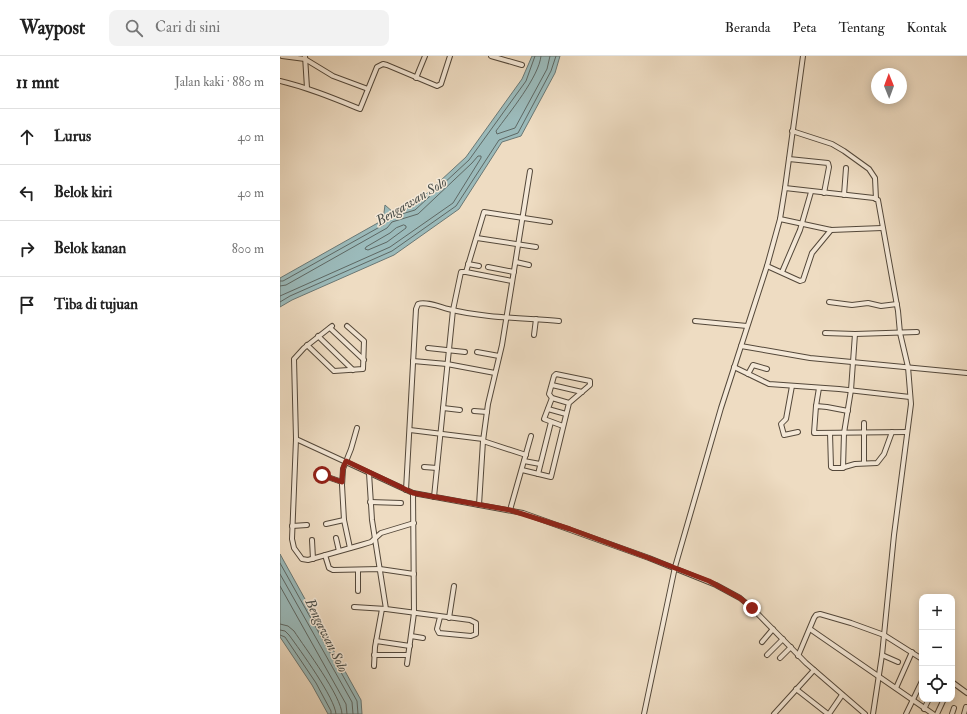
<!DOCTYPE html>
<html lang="id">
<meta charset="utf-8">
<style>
:root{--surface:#fff;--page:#f2f2f2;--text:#222;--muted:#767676;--line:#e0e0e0}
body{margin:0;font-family:"IM FELL Double Pica",serif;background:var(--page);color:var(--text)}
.controls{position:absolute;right:12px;bottom:12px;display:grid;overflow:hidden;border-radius:8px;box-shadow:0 2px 10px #0003}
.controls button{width:36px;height:36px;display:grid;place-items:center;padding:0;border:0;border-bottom:1px solid var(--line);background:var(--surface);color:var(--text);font:20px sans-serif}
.compass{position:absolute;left:591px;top:12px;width:36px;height:36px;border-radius:50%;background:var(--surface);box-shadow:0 2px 10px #0003;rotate:359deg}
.stop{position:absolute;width:12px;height:12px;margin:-9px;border:3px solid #8f2418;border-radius:50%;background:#fff}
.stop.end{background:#8f2418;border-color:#fff;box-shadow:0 1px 4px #0008}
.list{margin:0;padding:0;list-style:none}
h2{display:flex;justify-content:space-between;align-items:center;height:52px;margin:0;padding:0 16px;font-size:17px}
h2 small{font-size:13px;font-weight:400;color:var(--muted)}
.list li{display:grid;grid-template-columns:26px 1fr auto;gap:12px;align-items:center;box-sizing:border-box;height:56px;padding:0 16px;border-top:1px solid var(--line)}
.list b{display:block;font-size:15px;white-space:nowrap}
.list em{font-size:13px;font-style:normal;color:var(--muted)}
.icon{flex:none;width:22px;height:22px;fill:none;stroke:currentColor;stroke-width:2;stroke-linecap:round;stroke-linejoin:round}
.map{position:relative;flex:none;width:687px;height:658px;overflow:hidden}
header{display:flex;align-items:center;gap:24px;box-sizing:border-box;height:56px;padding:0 20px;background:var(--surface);border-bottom:1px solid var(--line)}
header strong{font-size:19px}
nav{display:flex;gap:22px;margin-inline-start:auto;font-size:14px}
.search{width:280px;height:36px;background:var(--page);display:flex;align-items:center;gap:10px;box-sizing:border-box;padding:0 14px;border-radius:8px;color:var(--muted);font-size:15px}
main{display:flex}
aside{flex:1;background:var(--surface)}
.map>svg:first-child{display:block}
</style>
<header>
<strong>Waypost</strong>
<div class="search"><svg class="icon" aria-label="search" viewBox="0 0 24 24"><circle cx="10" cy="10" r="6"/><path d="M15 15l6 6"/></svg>Cari di sini</div>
<nav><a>Beranda</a><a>Peta</a><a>Tentang</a><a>Kontak</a></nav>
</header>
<main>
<aside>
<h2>11 mnt<small>Jalan kaki · 880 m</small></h2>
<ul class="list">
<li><svg class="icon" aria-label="ahead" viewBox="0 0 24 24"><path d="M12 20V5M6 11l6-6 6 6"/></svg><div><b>Lurus</b></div><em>40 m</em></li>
<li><svg class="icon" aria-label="left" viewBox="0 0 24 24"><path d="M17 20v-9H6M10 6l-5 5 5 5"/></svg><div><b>Belok kiri</b></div><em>40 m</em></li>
<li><svg class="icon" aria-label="right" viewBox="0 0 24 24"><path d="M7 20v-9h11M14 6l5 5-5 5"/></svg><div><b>Belok kanan</b></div><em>800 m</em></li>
<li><svg class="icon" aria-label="arrive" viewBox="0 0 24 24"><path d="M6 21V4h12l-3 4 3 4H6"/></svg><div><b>Tiba di tujuan</b></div></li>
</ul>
</aside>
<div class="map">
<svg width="687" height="658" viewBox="0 0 687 658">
<rect width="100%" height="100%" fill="#eedcc2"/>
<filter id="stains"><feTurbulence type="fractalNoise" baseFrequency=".005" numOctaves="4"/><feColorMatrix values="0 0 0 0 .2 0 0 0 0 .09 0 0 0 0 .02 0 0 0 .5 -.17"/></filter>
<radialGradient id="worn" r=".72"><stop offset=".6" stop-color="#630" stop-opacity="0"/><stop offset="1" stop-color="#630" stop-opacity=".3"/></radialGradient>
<g fill="#9bbaba" stroke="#6a7875">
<polygon points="252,0 280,0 275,17 241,80 222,86 179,153 114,199 12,244 0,251 0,222 103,164 105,149 114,157 133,150 186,101 242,23"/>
<polygon points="0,498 81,644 82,658 48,658 32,629 0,581"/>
</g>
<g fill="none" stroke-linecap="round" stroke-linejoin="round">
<g stroke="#5e6864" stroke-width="1">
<path d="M261 0C259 21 229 57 216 75L217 78 235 72 267 13 270 0"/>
<polygon points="124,169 126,170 126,172 107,186 88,194 85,193 86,191 110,177 116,172"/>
<polyline points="0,225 3,225 105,168 108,159 115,160 135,154 189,104 246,25 255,0"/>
<polyline points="0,230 6,229 107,172 112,166 138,158 192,107 198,100 201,100 201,102 173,147 110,191 0,240"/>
<polyline points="0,246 10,240 112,195 176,150 219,84 238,77 271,15 276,0"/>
<polyline points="0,507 77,645 78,658"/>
<polyline points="0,518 72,646 73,658"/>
<polyline points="0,530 66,648 67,658"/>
<path d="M0 568 8 570 14 575C25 592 62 641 62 658"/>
<path d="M0 574 5 575 9 579C20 594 55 642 56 658"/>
<polyline points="0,579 5,581 36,627 51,655 51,658"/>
</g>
<g stroke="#54483a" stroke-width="6">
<g id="minor">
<polyline points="2,0 25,3 53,20 88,33"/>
<polyline points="25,0 27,32"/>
<polyline points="211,0 242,9"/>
<polyline points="136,22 145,0"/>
<path d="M0 25C29 32 53 42 80 53L97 11 103 8 107 9 157 30 161 28 170 0"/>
<polyline points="512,75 552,88 564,95 589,113 595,122 596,143"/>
<polyline points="509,103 548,107 549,111 544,137"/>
<polyline points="505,132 594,142 598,144 618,255 620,277 628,311 631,348 614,479 602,599 593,658"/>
<polyline points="564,139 566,112"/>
<polyline points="500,163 551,174 602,172"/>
<polyline points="197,182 256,191"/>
<polyline points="236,206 249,209"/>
<polyline points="188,208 199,210"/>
<polyline points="487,210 520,225 523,224 532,197 551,174"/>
<polyline points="208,211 234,216"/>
<polyline points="186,216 204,156 270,166"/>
<polyline points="502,216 520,174 531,136"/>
<polyline points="549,246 572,249 588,247 601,250 617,248"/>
<polyline points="415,265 467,270"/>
<polyline points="52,270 24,292 14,303 16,383 12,483 14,492 22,503 28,504 81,489 91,486 101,477 134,467"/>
<polyline points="50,272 84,304"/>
<polyline points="545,277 575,278 637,276"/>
<polyline points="254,279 256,263"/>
<polyline points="38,280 73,314"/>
<polyline points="27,289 54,315 83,313 84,285 67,270"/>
<polyline points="461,290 530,302 687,317"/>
<polyline points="148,292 185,296"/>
<polyline points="197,296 219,300"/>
<polyline points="133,305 167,308 215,317"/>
<polyline points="454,311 489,328 559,333 630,341"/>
<polyline points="468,318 473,309 487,313"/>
<polyline points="272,329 302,336"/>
<polyline points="512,330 506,363 501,368 504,379 518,376"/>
<polyline points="272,342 264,363 283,370"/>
<polyline points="536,350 539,332"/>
<polyline points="163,352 180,354"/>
<polyline points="268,353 286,358"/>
<polyline points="194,355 207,356"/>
<polyline points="568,355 547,351 536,350 534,377 627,376"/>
<polyline points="130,374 203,383"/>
<polyline points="550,377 551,411 553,412 561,412 575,408 597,407 604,398 612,376"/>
<polyline points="16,383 133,437 243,457 369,502 436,529 460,542 472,552 526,607 585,658"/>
<polyline points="203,385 246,399"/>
<polyline points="244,405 260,408"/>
<polyline points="584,407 584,367"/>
<polyline points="144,411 157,412"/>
<polyline points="563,412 564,377 571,334 575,278"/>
<polyline points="242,414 271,421 289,347 310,329 310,325 276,318 274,320 269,338 272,342 289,347"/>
<polyline points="89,417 92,464 106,553"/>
<polyline points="39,418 62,426"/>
<polyline points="258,418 271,366"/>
<path d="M126 434 136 253 138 248C146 245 160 251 168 253 204 262 243 262 279 265"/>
<polyline points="154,441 173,254 181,216 186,216 232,225"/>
<polyline points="90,446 121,447"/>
<polyline points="199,449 203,385 208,348 222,289 250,115"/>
<polyline points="230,454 251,380"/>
<polyline points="46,468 64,464"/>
<polyline points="12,470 27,469"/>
<polyline points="56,482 59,495"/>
<polyline points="32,484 33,503"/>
<polyline points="70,492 64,464 62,429 63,413 71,393 77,372"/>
<polyline points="45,499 49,512 53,514 100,513 134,518"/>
<polyline points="78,514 78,535"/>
<polyline points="74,551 106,553 190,564 196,567 196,578 191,580 159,577 157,573 160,561"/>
<polyline points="169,562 174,530"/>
<polyline points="530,573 653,658"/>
<polyline points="131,580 143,582"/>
<polyline points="96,585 130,590"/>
<polyline points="482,586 493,573"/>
<polyline points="94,599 128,599"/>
<polyline points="487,599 503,583"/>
<polyline points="602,599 618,606"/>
<polyline points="518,600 534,562 536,559 540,558 571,567 604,579 642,603"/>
<polyline points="500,602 511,591"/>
<polyline points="127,608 134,557 133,437"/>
<polyline points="94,610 95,591 102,553"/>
<polyline points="672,626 687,637"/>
<polyline points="616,632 632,596"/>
<polyline points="516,633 548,658"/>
<polyline points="644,653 649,643"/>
<polyline points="364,658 395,511 441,352 487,210 500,163 505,132 523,0"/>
<polyline points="494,658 534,614"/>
<polyline points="549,658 562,639"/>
<polyline points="626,658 642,625"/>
<polyline points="657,658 664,643"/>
<polyline points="672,658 674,652"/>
<polyline points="684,658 686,651"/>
</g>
</g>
<use href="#minor" stroke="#f4e8d7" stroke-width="4"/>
</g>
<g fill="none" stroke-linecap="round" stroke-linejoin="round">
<polyline stroke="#8f2418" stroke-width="5" points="42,419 62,426 63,412 66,405 133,437 230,454 290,473 369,502 429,525 460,542 472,552"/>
</g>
<g text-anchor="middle" stroke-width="3" stroke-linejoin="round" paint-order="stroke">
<g font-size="14" font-style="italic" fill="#4b4f4a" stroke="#f4e8d7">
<text transform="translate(131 145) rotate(-31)" y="5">Bengawan Solo</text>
<text transform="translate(47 579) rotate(64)" y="5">Bengawan Solo</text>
</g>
</g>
<rect width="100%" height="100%" filter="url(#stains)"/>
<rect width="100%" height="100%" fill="url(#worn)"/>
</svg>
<div class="controls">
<button>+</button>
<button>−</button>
<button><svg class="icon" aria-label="locate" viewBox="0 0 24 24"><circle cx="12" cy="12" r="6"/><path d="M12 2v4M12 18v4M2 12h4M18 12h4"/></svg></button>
</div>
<svg class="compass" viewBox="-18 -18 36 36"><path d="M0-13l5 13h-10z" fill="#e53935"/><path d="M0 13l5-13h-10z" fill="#767676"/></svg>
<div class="stop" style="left:42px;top:419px"></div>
<div class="stop end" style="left:472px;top:552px"></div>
</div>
</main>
